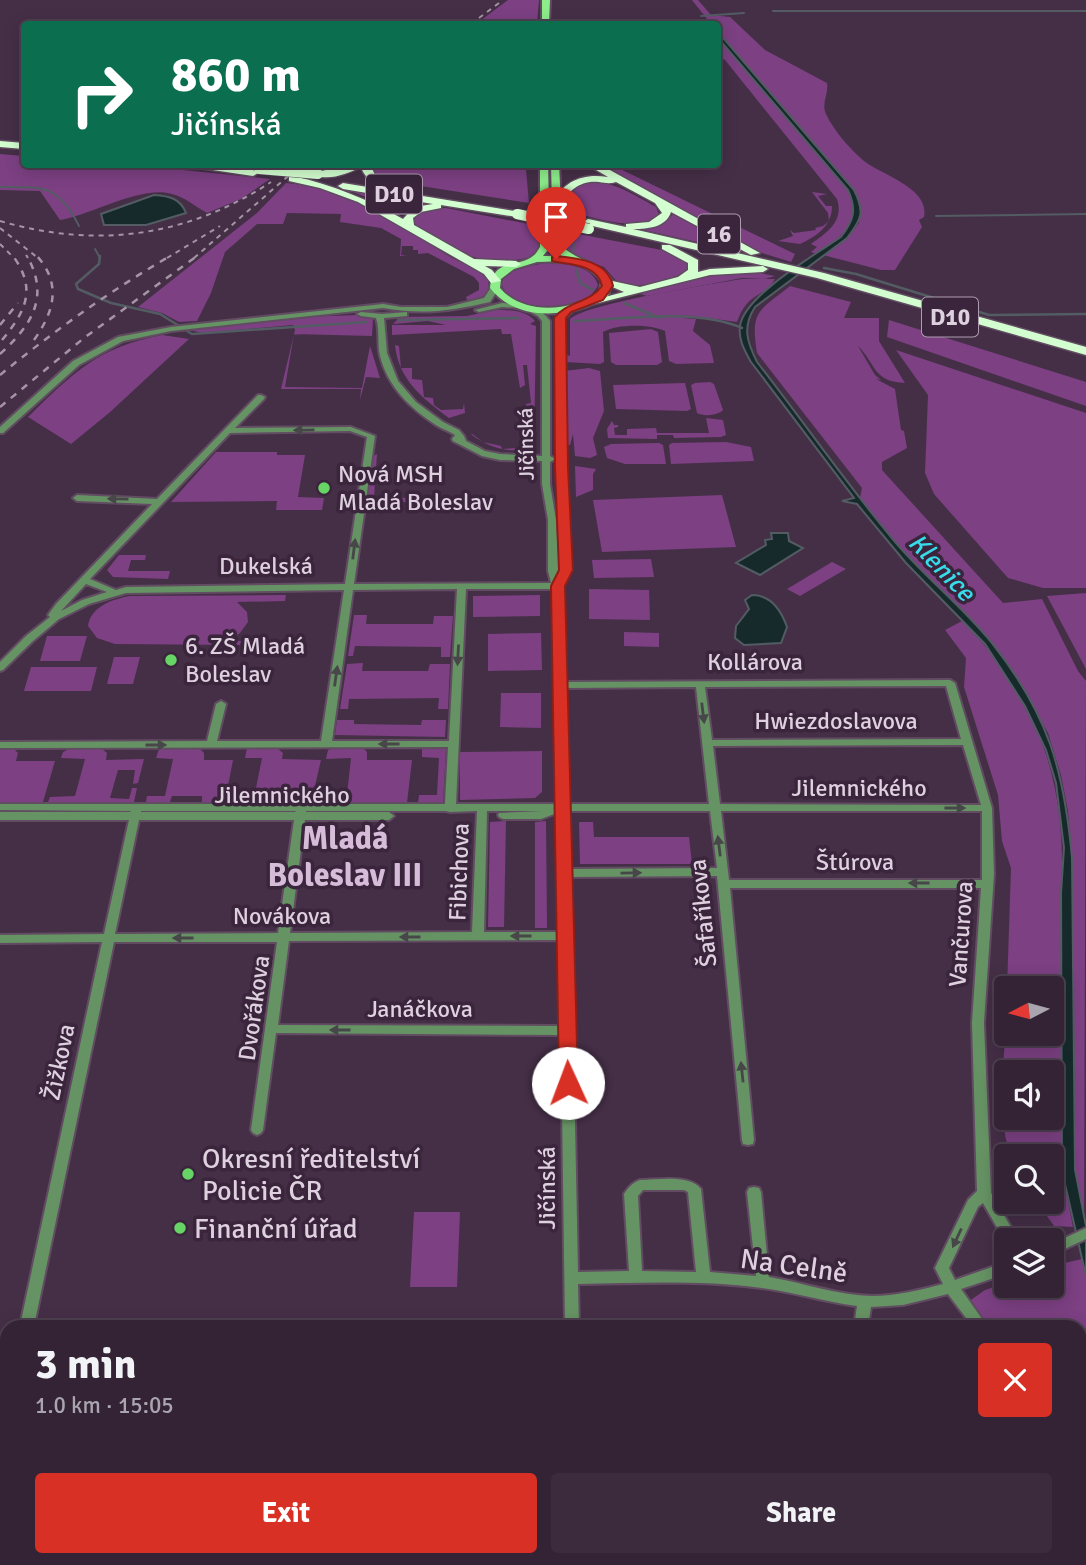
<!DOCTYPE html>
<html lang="en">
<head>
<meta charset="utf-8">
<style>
	:root { --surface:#342335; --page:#3c2b3d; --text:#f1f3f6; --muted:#a9a4ad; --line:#4e4050; --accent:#d93025 }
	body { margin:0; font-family:Signika,sans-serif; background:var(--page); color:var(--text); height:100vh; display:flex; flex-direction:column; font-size:26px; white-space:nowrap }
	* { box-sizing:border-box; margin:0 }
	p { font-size:23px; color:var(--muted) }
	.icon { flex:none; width:38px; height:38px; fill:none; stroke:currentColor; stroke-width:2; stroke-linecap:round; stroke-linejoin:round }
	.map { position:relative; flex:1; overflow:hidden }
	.details { position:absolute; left:0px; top:1320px; width:1087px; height:247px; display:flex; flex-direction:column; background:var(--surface); border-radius:21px 21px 0 0; box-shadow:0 4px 18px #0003,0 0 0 2px var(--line) }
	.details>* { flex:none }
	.top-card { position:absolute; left:21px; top:21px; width:700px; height:147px; border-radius:7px; box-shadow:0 4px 18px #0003,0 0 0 2px var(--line); background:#0b6e4f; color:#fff; overflow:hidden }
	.needle { width:46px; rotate:264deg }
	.fabs { position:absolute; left:994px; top:976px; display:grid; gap:14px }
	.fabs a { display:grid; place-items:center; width:70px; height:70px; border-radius:7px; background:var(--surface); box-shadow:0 4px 18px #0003,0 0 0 2px var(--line); font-size:35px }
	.pin { position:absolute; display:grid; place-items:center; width:60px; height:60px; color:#fff; margin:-72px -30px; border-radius:50% 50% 50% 0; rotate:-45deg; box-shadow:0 0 7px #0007 }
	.pin .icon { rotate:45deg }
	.me { position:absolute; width:77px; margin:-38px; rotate:358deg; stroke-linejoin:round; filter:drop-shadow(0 0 5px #0008) }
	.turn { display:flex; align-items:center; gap:24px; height:147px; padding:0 35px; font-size:32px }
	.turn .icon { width:91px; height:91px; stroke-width:2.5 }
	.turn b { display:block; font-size:49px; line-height:60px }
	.round { display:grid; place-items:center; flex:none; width:74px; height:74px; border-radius:7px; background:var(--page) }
	.head { display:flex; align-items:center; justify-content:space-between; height:119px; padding:0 35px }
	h1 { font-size:42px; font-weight:700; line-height:52px }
	.button { display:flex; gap:14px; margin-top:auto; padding:14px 35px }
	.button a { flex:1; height:80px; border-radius:7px; background:var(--accent); color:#fff; font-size:28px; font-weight:700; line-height:80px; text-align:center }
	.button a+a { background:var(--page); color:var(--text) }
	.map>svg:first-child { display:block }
</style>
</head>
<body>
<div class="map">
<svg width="1086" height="1565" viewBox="0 0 1086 1565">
	<rect width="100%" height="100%" fill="#452f47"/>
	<g fill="#7c4083" fill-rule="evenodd">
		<polygon points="508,0 539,0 537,24 476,24"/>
		<path d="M692,0H698L711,15L730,17L765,50L827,83C829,94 821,103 826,114C834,131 850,149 864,161C882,175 930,188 924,217L919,220L922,227L895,270H881L823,255L847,238L859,223L854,190L718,32V24H711Z"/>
		<path d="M718,38L848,190C863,224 843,235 817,254L811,252L817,247L811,244C828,232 844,221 837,199L725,60L718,56Z"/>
		<path d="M0,154L24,156V164L134,165L270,179L241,199L207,213C196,207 185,197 172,194C141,185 92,215 60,220L40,191L0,190Z"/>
		<polygon points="371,165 435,165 435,170 526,170 529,203 389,181 379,177 371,171"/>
		<polygon points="597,165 612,165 795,254 791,262 762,253"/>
		<path d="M585,182C613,180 632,194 656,207L659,215C641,234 591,217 569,211L570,191Z"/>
		<path d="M286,183C349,187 397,224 449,256C461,264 477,267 488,276L489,293L483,299L468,302L466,297L479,290V283L474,277L428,253L418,254V250H413V246H402L401,255L407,256H400L401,239L381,228L340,222L341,214L287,213L283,224H257L225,252L211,293L197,321L179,322L162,313L138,307L257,213Z"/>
		<polygon points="345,189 432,203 419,205 398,215 371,199"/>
		<path d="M812,192L827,194L818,196L826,206H832C832,226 817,236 800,244L778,241L793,236L790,230L794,233L816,230L815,228L823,226L829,221L828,213Z"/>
		<path d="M446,208L539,226C539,233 541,247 536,253C533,257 526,258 521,259C482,268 444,248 414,223L413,217L431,209Z"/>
		<polygon points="673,214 742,252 639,229 662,225"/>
		<path d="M563,231L672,252L690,264L689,268C673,282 640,288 619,284L604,267L574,256L565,250Z"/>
		<path d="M548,263C566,264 592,265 598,285C587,312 529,312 509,295C483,273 535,264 548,263Z"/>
		<polygon points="750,271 775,276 765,279 742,278 647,296 640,294 709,274"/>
		<path d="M742,279H775C763,299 748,291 737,322L707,318H683L696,319L693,331L710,345L714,363L676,364L669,361L665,331C649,324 618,324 603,332L604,362L600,364L565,362V331L567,355L570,356V319C588,303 712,284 742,279Z"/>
		<path d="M790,286L851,302L844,318H879V341L905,383C873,382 876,364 858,346L875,375L881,380L876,379L895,389L901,430L904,431L907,448L882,462V470L1003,603L1042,599L1078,671L1086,681L1084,1221L1075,1170L1072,858L1068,811L1061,775L1048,733L1032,705L991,641L912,562L860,498L862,488L757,353C750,310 759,311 790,286Z"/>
		<path d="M496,310C510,310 526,310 535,321L530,324L536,326L534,447C514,455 489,448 472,435L471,433L483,442L501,446L502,449L533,447L532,442H526L525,438L532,437L526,404L531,403L527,365H523L525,385L520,388L511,334H502L501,329L392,335V325H446L428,321L393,324L400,317L467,316Z"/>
		<polygon points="357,315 373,319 372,336 294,334 285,387 362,388 370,346 380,378 366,377 360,400 361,389 281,389 295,330 293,325 202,333 190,330 304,317"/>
		<polygon points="889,320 1086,382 1086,406 887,337"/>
		<polygon points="651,329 658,332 662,362 657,365 616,365 611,362 609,333"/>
		<path d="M162,335L189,339L109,413L71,444L28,417C73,373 98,347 162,335Z"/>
		<path d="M395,345L399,346L401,368H412V379L422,380L424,397L433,398L434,405L441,410L463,409L464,403L465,413L449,418C423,399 398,379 395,345Z"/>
		<polygon points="896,350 1086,413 1086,588 1043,588 1008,578 934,494 925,473 928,395"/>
		<polygon points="589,368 600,371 604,411 593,438 597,455 590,458 575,456 573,434 570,445 565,445 564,371"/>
		<path d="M710,382L714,384L723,410C718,415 705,417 697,413L691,385L695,383Z"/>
		<polygon points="685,383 691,409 687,411 616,409 613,385"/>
		<polygon points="706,418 723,420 726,435 721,437 674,438 673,435 657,435 657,439 608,438 607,429 612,421 614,425 618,425 618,427 614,428 615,435 627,435 627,429 656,428 657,433 709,433"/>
		<polygon points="726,442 751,447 754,461 671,464 669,445 672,443"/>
		<polygon points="659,443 663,445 666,464 625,464 607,458 604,447 611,444"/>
		<polygon points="216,452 277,452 277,455 305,455 298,497 324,498 322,510 276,510 277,501 171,502"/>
		<polygon points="377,454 374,497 414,498 413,502 366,502 373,456"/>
		<polygon points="575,466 596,469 593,474 593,490 576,497"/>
		<polygon points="722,495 736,547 602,552 593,500"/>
		<polygon points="119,555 146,555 145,560 131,560 128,571 170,571 168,579 113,577 107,570"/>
		<polygon points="651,559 654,577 594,578 592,560"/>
		<polygon points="832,562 846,569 800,596 787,589"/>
		<polygon points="589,589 649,590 650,620 589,619"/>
		<polygon points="1086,593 1086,669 1047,596"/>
		<path d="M286,595L285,601L237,602L247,612L248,622L240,633L228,640L241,641L240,645L115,644L97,638L88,626C91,606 113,599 130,596Z"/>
		<polygon points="540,595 540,616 473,617 473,596"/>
		<polygon points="354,615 367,615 366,624 433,624 434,616 453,616 450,657 441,657 441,647 355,646 353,656 348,656"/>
		<path d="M962,621C1039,697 1068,786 1061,893L1062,1170L1073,1227L1054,1226L1037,1202H1052V1157H1012C995,1122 1005,1058 1006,1019V1034H1052V989H1007L1011,868L1002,841L998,795L964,687L966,658L945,630ZM1006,1073H1052V1118H1006Z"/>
		<polygon points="624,632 659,633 659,647 624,646"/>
		<polygon points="541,633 542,670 488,671 488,634"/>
		<polygon points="47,636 87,636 80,661 40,661"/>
		<polygon points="114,657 140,657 133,684 107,684"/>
		<polygon points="363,663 362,671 428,671 430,664 450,664 448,709 438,709 439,698 349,699 348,709 340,709 347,664"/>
		<polygon points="31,667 97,667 91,691 24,691"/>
		<polygon points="501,693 541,693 541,728 500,727"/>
		<polygon points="337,720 354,720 354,724 421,725 422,720 446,720 445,737 335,735"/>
		<polygon points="12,747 18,753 16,761 55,761 43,802 0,802 0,748"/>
		<polygon points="335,747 363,748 367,752 367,760 412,760 407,803 322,803 323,796 347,795 351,758 326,759 328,750"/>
		<polygon points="101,748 107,753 106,760 144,759 138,783 133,784 135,770 118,770 110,798 129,799 132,788 137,788 134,802 48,802 50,797 75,796 85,759 61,758 63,752 71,748"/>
		<polygon points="247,748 277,748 283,753 282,759 321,760 311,803 236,802 237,798 254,798 262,758 245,758"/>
		<polygon points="159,749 200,749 204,753 204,760 233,760 225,802 202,802 202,796 172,796 170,802 146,802 147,796 165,796 173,759 156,758"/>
		<polygon points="422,749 446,749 443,804 418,803 419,795 437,795 439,758 422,757"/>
		<polygon points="542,751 542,792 535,798 460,800 460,752"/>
		<polygon points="506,821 504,927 488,927 490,822"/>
		<polygon points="546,821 547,928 535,928 535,822"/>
		<polygon points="579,822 593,822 594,837 689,837 692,864 580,864"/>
		<polygon points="414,1212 460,1212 457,1287 410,1287"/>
		<polygon points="1082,1259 1086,1276 1086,1454 1080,1446 1080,1326 987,1326 968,1302 985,1290 1006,1283 1006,1286 1052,1286 1052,1266"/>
	</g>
	<g fill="#162a2c" stroke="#525c62" stroke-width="2">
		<path d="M718,32L854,190C865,212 862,219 847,238L755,307C742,327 747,342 757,362C804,422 847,485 896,543C926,578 963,607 992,643C1048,714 1064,769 1072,858L1075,1170L1086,1226V1276L1062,1171L1061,893L1064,848L1056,783L1046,750L1025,706L985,644L906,563L857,504L842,501L854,498L751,362C745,351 738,340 740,326C744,296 816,254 841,237C854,220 857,210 848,190L718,38Z"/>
		<path d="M154,195C169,196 180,198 186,213L146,225H104L101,214Z"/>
		<polygon points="771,533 788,533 789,541 803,548 760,575 736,563 766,545 765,540 772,539"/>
		<path d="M752,595C771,595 781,610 787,627L781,643L744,645L735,638L736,626L749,609L745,600Z"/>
	</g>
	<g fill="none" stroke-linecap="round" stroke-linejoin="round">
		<g stroke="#525c62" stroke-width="2">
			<polyline points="773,11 1086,11"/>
			<polyline points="701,16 744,13"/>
			<path d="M0,187C43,187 58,184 79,226"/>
			<polyline points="567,211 568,237 574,244 573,253"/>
			<polyline points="936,216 1086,214"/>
			<polyline points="95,249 100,258"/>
		</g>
		<g stroke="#525c62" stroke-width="2.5">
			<polyline points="100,256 99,264 76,284 78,289 111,303 160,314 192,334 366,322"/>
			<polyline points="824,268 856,274 989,315 1086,314"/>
			<polyline points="576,269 580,283 593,290"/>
			<polyline points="624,303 660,318"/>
			<polyline points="398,320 519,318"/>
			<path d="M575,321C627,319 694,308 742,328"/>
		</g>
		<g stroke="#614c62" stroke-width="4">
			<g id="minor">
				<path d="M492,286L499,288L490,302C451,311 422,315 383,308L171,331L123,341L79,365L3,433H0V427L73,361L118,337L171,327L383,304L401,307H447L484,298Z"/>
				<polygon points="502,303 522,304 526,306 522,308 502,307 479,312 475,310"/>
				<path d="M527,306C537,306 544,313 550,321V456L555,459L550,462V484L556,520L559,576L561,570L557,469L556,318L567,307L574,309L564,319L565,469L571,570L561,588L564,598L565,682L950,680L955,683L992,808L994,874L984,1023L991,1193L1019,1241H1006V1243L983,1203L978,1207L949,1268L955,1280L1006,1262V1274L961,1289L987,1326H972L948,1294L903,1305L871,1307L868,1326H854L857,1306C825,1302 794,1292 762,1288C701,1280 639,1283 578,1284L579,1326H565L561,1035L276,1033L263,1130L261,1133L257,1135L253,1133L251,1130L277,942H114L34,1326H20L102,942L0,943V935L104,934L129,820H0V812H130L131,811L0,810V804H445L448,747L0,748V742L207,741L216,704L221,701L226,704L217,741H321L344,590L126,593L89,604L59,619L33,641L3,670L0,671V662L26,636L50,617L48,615L56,604L152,504L77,501L73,498L77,495L157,499L258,395H261L265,397L264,399L235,428L351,427L375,436L354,584L551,583L548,571V520L542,484V461L500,460L482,456L453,441L452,439L455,435C449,431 442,429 436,425C410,408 388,387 380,356C377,344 380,329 376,318L361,316L357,314L361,312L382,314L407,312V316L384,318L387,353L398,381L416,402L443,422L459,430L464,436L466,441L485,451L500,454L542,456V321L538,316L527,310ZM350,431L367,437L345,584L126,587L116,590L90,579L230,433ZM86,584L107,592L82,600L61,611ZM457,589L449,741H332L353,590ZM466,589H552L554,598L557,804H456ZM946,686L961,739L712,740L705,687ZM696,687L709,804H568L566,688ZM963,745L981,805L720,804L713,746ZM141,811H296L295,812H141ZM306,811H446L450,812L477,811L472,932L290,933L305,820H389L394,816L389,812H306ZM487,811H543L499,813L498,815L499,817L503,819H541L557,813L559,932H484ZM568,811H710L717,868L569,869ZM721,811H982V880H729ZM139,820H294L278,933L115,934ZM717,876L742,1140L743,1144L748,1145L753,1144L754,1140L730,888H981L972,1023L977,1191L968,1200L935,1268L943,1284C920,1290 896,1296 872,1296C837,1295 804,1283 769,1277L761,1192L759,1188L754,1187L749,1188L747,1192L756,1276L710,1272L701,1189C689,1174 658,1180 640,1180C633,1182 628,1188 624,1194L629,1271L578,1272L570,877ZM559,940L561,1026L278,1025L289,941ZM643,1190H684L688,1192L696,1272L642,1271L638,1196Z"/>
				<polygon points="1086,1228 1086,1239 1052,1255 1052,1244"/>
				<rect x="0" y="1361" width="7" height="12"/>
				<polygon points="7,1411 7,1450 5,1454 0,1456 0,1416 2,1412"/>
				<polygon points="1080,1449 1086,1452 1086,1471 1080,1467"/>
				<rect x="570" y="1559" width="16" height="6"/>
				<polygon points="809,1559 825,1559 824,1565 808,1565"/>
			</g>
		</g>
		<g stroke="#614c62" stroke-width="4">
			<g id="major">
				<polygon points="542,0 550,0 549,24 542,24"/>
				<path d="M540,164H548L550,247L543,256H561L553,248L551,164H559L563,247C579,262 600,262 612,281L608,296C573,318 517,323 490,288C493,258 518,268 533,256C536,254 538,250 540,247ZM537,262C560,261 587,260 602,281L599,293C570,311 524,316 500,288L501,279L514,269Z"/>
			</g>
		</g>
		<g stroke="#614c62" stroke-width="3">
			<g id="highway">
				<polygon points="0,141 24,143 24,149 0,147"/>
				<polygon points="172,164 206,164 253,170 258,173 253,176"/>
				<path d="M350,164H370L375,175L399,187L394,190C379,186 366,182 361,167C347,174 327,182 313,174C323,168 338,171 350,164Z"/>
				<path d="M586,164H599L760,253L751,255L671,212C666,227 649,229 633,229L824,273L1086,347V355L817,278L584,224L583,222L588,219L626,227V224L649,222L662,213L655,203L616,182C610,184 606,183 599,182C580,180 570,190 560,205H552L551,203C565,181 582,173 608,177Z"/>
				<path d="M293,176C333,185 367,199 403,219L414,207L433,204L343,189L338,186L343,183L521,212L522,214L517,217L441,205V208L421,212L413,218L414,225L474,259L516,261L521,264L516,267L485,266L492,270L501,281L491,283L484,274L358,202L320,188L289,181V177Z"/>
				<polygon points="662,245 670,245 698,260 698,272 710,269 763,266 768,269 763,272 710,275 582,307 582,303 624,292 603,283 603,279 640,287 678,277 688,270 688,263 662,249"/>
			</g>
		</g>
		<use href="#minor" fill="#669364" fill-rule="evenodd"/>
		<use href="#major" fill="#8ded8a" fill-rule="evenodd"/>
		<use href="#highway" fill="#d3ffd0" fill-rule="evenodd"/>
		<g stroke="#a594a6" stroke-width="2" stroke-dasharray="5 5" stroke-linecap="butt">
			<polyline points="471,24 503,0"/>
			<path d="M0,221C97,249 187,237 271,182"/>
			<polyline points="0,228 38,258"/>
			<polyline points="0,244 14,258"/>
			<polyline points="26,255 28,258"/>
			<polyline points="167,258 220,226"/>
			<polyline points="194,258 302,164"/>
		</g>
		<g stroke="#a594a6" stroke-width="2.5" stroke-dasharray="7 7" stroke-linecap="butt">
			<polyline points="0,325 18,303"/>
			<path d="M2,340C26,311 37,289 13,256"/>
			<path d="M34,340C54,312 62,284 37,256"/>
			<path d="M0,354C32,325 50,297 27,256"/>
			<path d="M0,375C54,331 110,291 170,256"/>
			<polyline points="0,407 84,338 197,256"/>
		</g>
		<g stroke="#614c62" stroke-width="11" stroke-linecap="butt">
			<g id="highway-bridge">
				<polyline points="259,169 318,174"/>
				<polyline points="517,214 589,229"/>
			</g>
		</g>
		<use href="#highway-bridge" stroke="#d3ffd0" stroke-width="10"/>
	</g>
	<defs><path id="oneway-solid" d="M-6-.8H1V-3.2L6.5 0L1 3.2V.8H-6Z" transform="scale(1.75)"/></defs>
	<g fill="#474648">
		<use href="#oneway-solid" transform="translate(304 430) rotate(179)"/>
		<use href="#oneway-solid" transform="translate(118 499) rotate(-179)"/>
		<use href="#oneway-solid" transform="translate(354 549) rotate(-83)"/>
		<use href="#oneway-solid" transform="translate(458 655) rotate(93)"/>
		<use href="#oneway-solid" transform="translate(336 676) rotate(-82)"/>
		<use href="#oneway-solid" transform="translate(703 713) rotate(83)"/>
		<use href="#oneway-solid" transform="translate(389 744) rotate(180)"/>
		<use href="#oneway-solid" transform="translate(156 745)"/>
		<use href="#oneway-solid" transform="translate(955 808)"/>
		<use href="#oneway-solid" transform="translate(719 846) rotate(-97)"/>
		<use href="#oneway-solid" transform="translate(631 873) rotate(-1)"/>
		<use href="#oneway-solid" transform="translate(919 883) rotate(180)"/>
		<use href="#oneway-solid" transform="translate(521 936) rotate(180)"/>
		<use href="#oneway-solid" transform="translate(410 937) rotate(180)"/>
		<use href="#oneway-solid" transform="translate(183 938) rotate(180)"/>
		<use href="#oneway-solid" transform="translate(340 1030) rotate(-180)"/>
		<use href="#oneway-solid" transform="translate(742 1072) rotate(-96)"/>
		<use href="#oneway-solid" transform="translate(957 1238) rotate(115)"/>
	</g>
	<path fill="#d93025" stroke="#8d1f18" stroke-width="2" d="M556,256C578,258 608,261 613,286L603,300L571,312L566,318L568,468L573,570L565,586L578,1083L575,1088H562L559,1083L551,586L559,570L555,468L554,318C567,301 590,303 602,286C598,264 570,265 552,261V257Z"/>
	<g fill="#67d466" stroke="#3a253c" stroke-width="2.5">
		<circle cx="324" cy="488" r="7"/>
		<circle cx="171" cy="660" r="7"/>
		<circle cx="188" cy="1174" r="7"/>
		<circle cx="180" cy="1228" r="7"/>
	</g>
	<g text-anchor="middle" stroke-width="7" stroke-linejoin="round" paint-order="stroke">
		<g font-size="21" fill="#ded0df" stroke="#3a253c">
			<text transform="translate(526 444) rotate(-91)" y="7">Jičínská</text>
		</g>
		<g fill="#3a253c" stroke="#ad9dae" stroke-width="2">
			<rect x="366" y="174.5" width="56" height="39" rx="5"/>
			<rect x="698" y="214.5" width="42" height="39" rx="5"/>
			<rect x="922" y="297.5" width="56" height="39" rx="5"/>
		</g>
		<g font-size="23" font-weight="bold" fill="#ded0df">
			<text x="394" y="202">D10</text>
			<text x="719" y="242">16</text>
			<text x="950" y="325">D10</text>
		</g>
		<g font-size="24" fill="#ded0df" stroke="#3a253c" text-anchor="start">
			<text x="338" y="482">Nová MSH<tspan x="338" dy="28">Mladá Boleslav</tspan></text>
			<text x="185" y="654">6. ZŠ Mladá<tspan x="185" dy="28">Boleslav</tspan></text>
		</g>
		<g font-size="24" fill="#ded0df" stroke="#3a253c">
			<text x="266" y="574">Dukelská</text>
			<text x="755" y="670">Kollárova</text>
			<text x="836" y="729">Hwiezdoslavova</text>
			<text x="859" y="796">Jilemnického</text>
			<text x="282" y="803">Jilemnického</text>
			<text x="855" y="870">Štúrova</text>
			<text transform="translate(459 872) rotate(-88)" y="8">Fibichova</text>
			<text transform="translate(703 913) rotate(-96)" y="8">Šafaříkova</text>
			<text x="282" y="924">Novákova</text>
			<text transform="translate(961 934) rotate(-86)" y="8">Vančurova</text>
			<text transform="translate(254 1008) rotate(-82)" y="8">Dvořákova</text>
			<text x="420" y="1017">Janáčkova</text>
			<text transform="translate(59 1062) rotate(-78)" y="8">Žižkova</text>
			<text transform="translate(547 1188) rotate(-90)" y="8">Jičínská</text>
		</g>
		<g font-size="26" font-style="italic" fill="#38dbe9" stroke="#3a253c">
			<text transform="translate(942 567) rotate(46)" y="9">Klenice</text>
		</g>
		<g font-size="28" fill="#ded0df" stroke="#3a253c" text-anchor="start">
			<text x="202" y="1168">Okresní ředitelství<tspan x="202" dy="32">Policie ČR</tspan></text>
			<text x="194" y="1238">Finanční úřad</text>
		</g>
		<g font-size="28" fill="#ded0df" stroke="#3a253c">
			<text transform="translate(794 1265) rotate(8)" y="10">Na Celně</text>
		</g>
		<g font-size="32" font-weight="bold" fill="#d7bcda" stroke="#3a253c">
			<text x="345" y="849">Mladá<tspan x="345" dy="37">Boleslav III</tspan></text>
		</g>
	</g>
</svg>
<div class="fabs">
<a><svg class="needle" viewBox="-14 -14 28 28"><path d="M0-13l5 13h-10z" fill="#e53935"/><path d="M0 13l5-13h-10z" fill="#a9a4ad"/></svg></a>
<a><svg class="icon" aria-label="sound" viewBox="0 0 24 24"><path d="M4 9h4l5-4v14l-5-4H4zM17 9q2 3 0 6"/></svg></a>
<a><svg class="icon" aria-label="search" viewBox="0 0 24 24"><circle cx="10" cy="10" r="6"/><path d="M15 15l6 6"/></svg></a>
<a><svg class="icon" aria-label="layers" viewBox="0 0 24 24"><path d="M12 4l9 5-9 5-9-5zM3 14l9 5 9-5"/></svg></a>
</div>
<div class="pin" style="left:556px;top:259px;background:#d93025"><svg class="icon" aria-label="arrive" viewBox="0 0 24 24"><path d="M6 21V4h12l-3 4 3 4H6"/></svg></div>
<svg class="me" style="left:568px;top:1083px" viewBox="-20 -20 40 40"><circle r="19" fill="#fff"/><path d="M0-13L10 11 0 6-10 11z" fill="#d93025"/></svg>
<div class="top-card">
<div class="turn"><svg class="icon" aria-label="right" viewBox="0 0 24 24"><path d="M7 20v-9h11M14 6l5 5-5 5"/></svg><div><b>860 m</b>Jičínská</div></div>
</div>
<section class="details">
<div class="head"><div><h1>3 min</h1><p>1.0 km · 15:05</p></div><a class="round" style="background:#d93025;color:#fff"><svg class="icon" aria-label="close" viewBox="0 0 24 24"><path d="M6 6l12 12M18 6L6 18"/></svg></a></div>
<div class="button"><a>Exit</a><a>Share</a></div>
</section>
</div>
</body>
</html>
